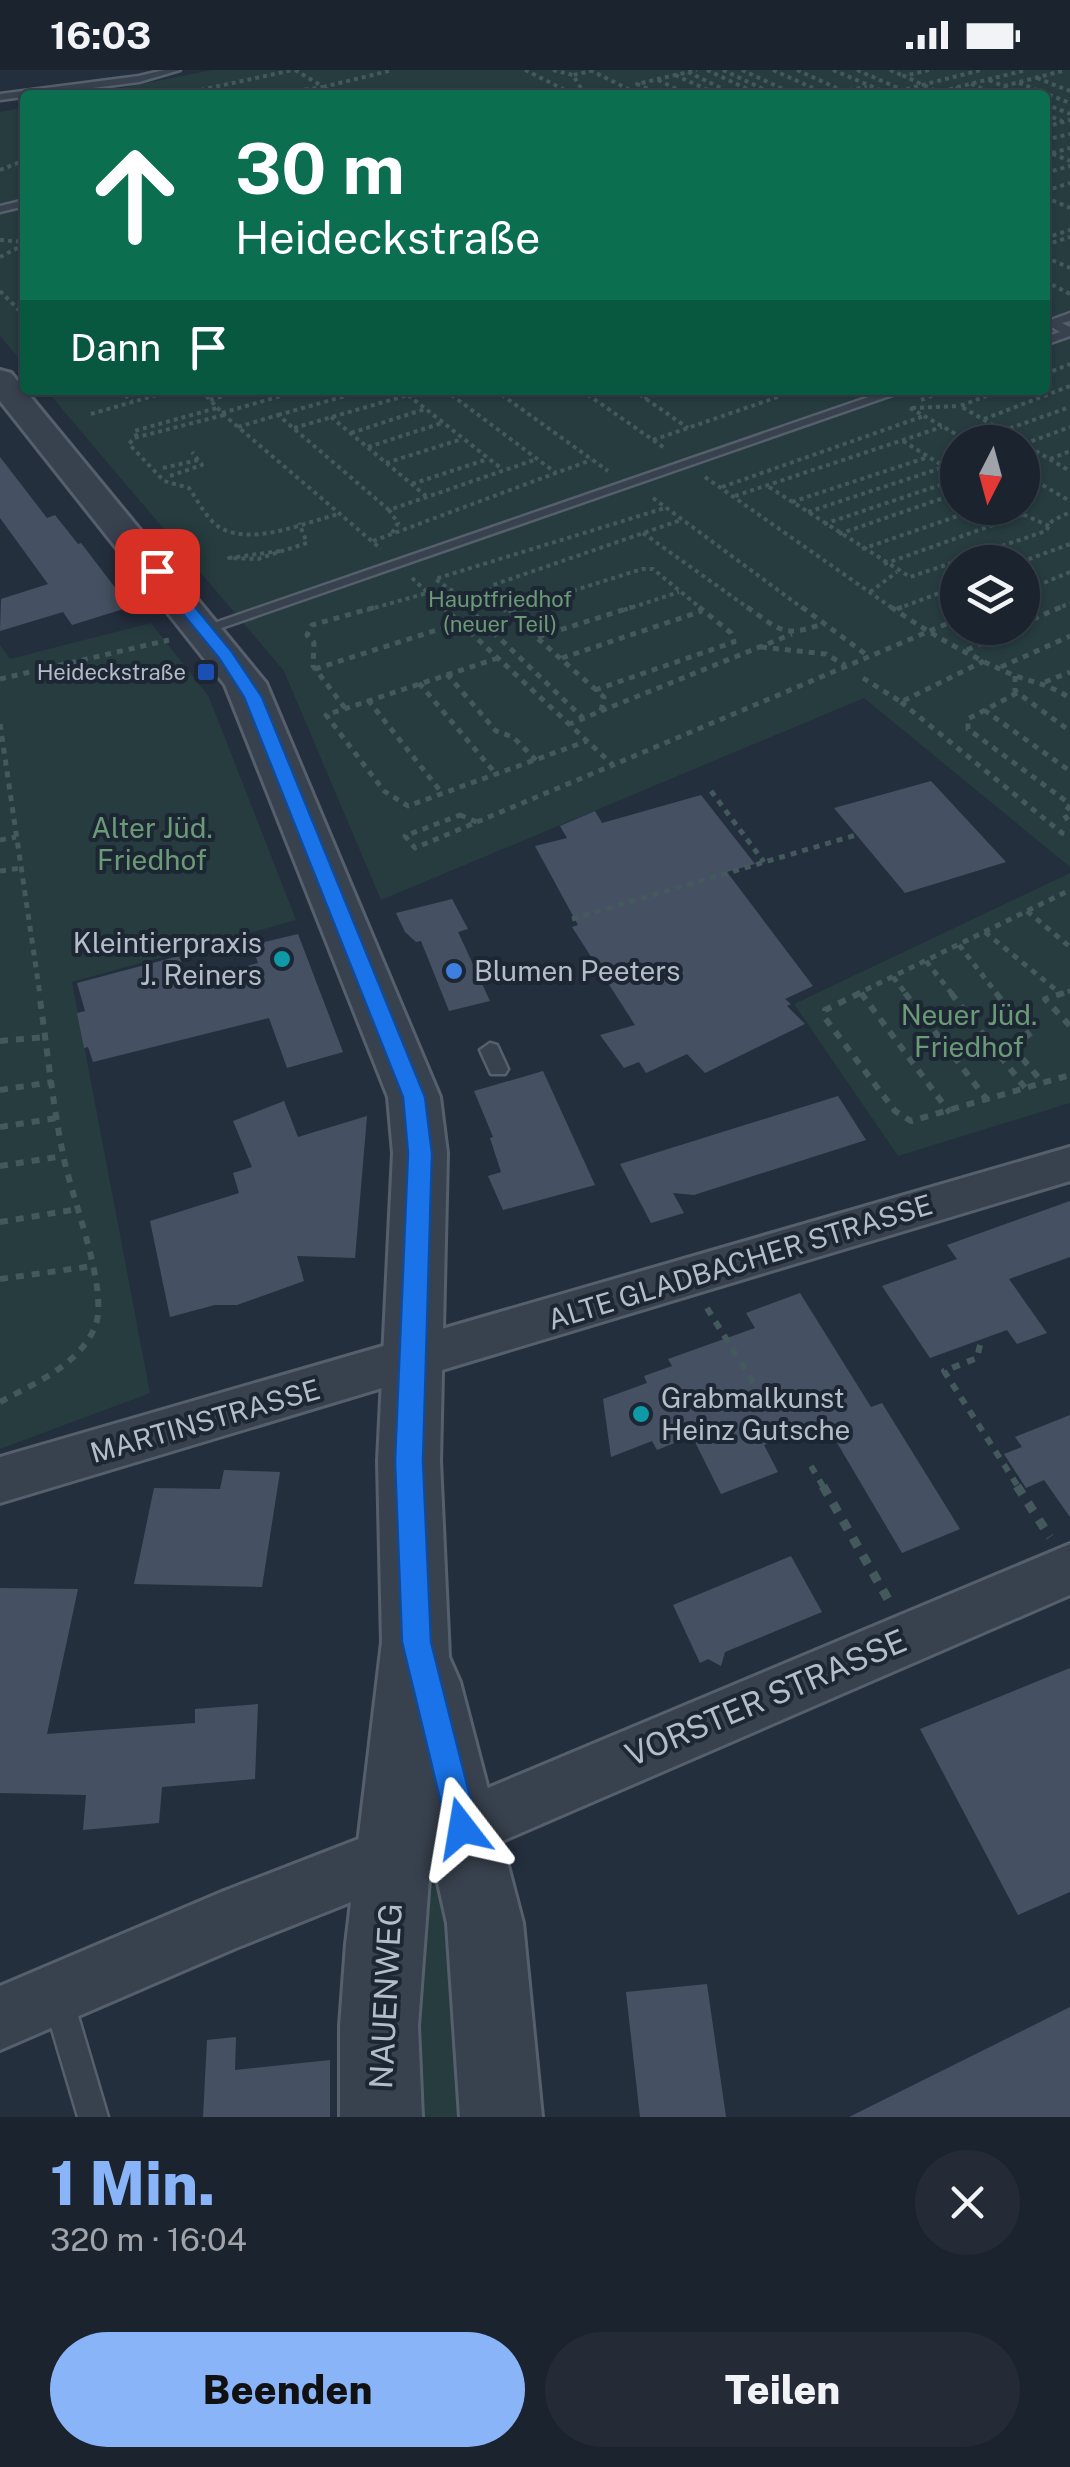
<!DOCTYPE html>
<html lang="de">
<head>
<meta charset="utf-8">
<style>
	:root { --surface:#1b232e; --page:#242b36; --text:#f1f3f6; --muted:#a0a4aa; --line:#39404a; --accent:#8ab4f8 }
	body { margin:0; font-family:"Public Sans",sans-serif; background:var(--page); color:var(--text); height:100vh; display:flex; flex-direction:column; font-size:38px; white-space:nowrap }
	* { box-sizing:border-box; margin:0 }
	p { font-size:32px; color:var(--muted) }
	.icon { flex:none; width:55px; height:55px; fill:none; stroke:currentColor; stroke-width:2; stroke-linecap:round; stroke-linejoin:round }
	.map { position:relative; height:2047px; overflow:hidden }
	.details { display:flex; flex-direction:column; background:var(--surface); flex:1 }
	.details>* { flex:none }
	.hud { position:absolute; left:20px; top:20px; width:1030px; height:305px; border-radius:10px; box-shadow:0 2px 8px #0004,0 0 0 2px var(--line); background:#0b6e4f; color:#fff; overflow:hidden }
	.needle { width:65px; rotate:186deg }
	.fabs { position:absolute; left:940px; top:355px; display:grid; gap:20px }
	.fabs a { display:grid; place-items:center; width:100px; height:100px; border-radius:50%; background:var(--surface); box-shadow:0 2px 8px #0004,0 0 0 2px var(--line); font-size:50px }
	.pin { position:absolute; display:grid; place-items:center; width:85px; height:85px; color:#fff; margin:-42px; border-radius:20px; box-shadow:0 5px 15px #0006 }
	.me { position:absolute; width:110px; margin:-55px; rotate:346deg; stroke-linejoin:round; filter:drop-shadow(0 0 8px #0008) }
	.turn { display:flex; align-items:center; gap:35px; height:210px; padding:0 50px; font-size:45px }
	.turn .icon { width:130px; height:130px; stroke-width:2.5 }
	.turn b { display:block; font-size:70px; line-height:85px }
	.then { display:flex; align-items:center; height:95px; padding:0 50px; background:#0003; gap:20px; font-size:38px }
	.round { display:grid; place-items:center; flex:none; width:105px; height:105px; border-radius:52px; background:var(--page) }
	.headline { display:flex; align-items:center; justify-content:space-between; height:170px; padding:0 50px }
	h1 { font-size:60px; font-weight:800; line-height:75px; color:var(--accent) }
	.cta { display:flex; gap:20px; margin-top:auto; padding:20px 50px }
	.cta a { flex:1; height:115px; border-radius:60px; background:var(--accent); color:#111; font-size:40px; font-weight:800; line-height:115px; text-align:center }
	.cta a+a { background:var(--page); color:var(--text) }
	.status { display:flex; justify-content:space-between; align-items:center; height:70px; padding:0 50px; background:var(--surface); direction:ltr }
	.status svg { height:28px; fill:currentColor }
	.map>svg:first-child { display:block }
</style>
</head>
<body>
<div class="status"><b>16:03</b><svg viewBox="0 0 49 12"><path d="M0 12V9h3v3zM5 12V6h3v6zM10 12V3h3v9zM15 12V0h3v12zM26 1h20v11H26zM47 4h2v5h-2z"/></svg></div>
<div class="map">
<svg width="1070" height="2047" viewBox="0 0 1070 2047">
	<rect width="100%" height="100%" fill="#242f3e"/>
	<g fill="#263c3f" fill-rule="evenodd">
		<path d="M212,0H1070V797L864,628L381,830L284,601L46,320H1045V25H85ZM958,372H1022V438H958ZM958,492H1022V558H958Z"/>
		<polygon points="25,37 25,295 0,266 0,42"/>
		<polygon points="151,553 209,627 296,850 72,912 150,1323 0,1379 0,575 10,589"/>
		<polygon points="1070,803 1070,1033 898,1086 794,934"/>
		<polygon points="429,1815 440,1816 450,1825 481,2047 406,2047 419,1823"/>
	</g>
	<g fill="#455162">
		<polygon points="0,387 47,448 55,445 78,474 81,473 130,537 72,555 63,542 0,561 1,529 48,514 0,448"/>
		<polygon points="931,711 1006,792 905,823 834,738"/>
		<polygon points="701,725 755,794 727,802 813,916 785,929 791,934 787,936 805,954 705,1003 687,984 646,1003 639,992 624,998 600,965 635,955 572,857 578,855 535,776 567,768 560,756 595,741 602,753"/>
		<polygon points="452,829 468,859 458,862 490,931 449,941 421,871 416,872 405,862 396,843"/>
		<polygon points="298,864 343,982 287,998 269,948 93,992 88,977 84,978 77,943 85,941 77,913 179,886 189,912 258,893 252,875"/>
		<polygon points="543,1001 595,1115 503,1140 488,1106 501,1102 490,1068 493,1067 474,1021"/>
		<polygon points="838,1026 866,1070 694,1125 673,1123 684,1143 651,1153 620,1094"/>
		<polygon points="284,1031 298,1067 367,1046 355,1188 297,1186 304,1211 237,1235 215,1235 170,1247 150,1151 239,1123 233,1103 252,1097 233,1051"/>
		<polygon points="1070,1131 1070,1187 1009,1209 1047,1263 1017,1274 1007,1260 930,1288 882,1216 957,1189 947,1175"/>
		<polygon points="800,1223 871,1337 882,1333 960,1459 902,1483 826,1354 764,1375 778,1402 721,1424 692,1366 657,1380 652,1371 611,1387 603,1329 647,1313 644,1306 672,1296 668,1289 755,1258 746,1243"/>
		<polygon points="1070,1345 1070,1447 1044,1410 1026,1418 1004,1384 1022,1377 1015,1367"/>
		<polygon points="224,1400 280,1402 262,1517 134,1514 154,1418 220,1419"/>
		<polygon points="791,1486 822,1542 725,1582 721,1596 708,1589 700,1593 673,1535"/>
		<polygon points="0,1518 78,1519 47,1664 195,1653 195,1639 258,1634 255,1709 162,1717 159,1753 83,1760 86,1725 0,1723"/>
		<polygon points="1070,1598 1070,1822 1018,1845 920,1659"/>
		<polygon points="707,1914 726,2047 640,2047 626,1922"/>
		<polygon points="1070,1937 1070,2047 849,2047"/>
		<polygon points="236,1967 235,2000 330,1990 330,2047 203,2047 207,1970"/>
	</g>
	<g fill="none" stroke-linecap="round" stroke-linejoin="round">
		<g stroke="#565f6c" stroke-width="5">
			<g id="service">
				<polygon points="164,0 180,0 139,12 0,30 0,24 139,6"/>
				<polygon points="25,130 25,136 0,142 0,136"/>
				<polygon points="1070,243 1070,251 1062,253 1070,257 1070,266 1045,275 1045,267 1060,262 1048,255 1048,251"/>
				<polygon points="889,320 907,320 210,562 205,564 197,559"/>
				<polygon points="490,973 497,975 508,999 505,1004 491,1004 480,980"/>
				<polygon points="58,1914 68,1919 73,1929 108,2047 78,2047 43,1929 48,1919"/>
			</g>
		</g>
		<g stroke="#565f6c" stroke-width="6">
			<g id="minor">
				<polygon points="1070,1077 1070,1111 0,1433 0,1387"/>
				<polygon points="1070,1474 1070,1525 484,1779 236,1878 0,1980 0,1916 224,1821 459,1730"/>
			</g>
		</g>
		<g stroke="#565f6c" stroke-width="6">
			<polygon id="tertiary" points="0,300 11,303 266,613 440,1027 447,1083 440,1391 449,1587 460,1612 523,1853 542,2047 460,2047 447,1853 431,1782 418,1956 422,2047 340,2047 340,1956 346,1874 382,1572 378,1391 393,1083 388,1027 225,615 0,331"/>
		</g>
		<g stroke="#44595c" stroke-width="4" stroke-dasharray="4 4" stroke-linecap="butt">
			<polyline points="295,0 322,16"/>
			<polyline points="525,0 575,25"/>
			<polyline points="553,0 573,5"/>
			<polyline points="590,0 640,25"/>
			<polyline points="707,0 760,25"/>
			<polyline points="723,0 776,25"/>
			<polyline points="742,0 796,25"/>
			<polyline points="773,0 826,24"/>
			<polyline points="797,0 841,20"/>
			<polyline points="833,0 887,23"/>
			<polyline points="857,0 914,25"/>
			<polyline points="890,0 904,6"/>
			<polyline points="929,0 904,6 945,25"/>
			<polyline points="688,2 735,25"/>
			<polyline points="675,5 719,25"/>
			<polyline points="1037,8 1070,21"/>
			<polyline points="658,10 689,25"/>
			<polyline points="989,10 1025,25"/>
			<polyline points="1019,13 1070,33"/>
			<polyline points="971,14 998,25"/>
			<polyline points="1004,16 1062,1"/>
			<polyline points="955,18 972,25"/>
			<polyline points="825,24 867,17"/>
			<polyline points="177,25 293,0"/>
			<polyline points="265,25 323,17"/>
			<polyline points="337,25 323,17 393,0"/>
			<polyline points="490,25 499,23"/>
			<polyline points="585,25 573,5 591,1"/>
			<polyline points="662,25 637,14 697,0"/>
			<polyline points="883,25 981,0"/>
			<polyline points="926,25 1026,0"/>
			<polyline points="1045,34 1070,44"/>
			<polyline points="1045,44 1062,51"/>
			<polyline points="1045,57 1070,50"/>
			<polyline points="1045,70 1070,64"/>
			<polyline points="1045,81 1070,91"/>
			<polyline points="1052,83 1070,78"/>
			<polyline points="0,100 25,90"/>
			<polyline points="1045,103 1070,96"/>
			<polyline points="1045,121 1070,113"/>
			<polyline points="1045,127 1070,138"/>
			<polyline points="1045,168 1070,160"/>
			<polyline points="0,170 25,172"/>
			<polyline points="1045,175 1070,167"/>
			<polyline points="0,187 25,174"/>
			<polyline points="1045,187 1070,198"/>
			<polyline points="1045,211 1070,224"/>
			<polyline points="0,221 25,246"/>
			<polyline points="1045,304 1070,294"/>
			<polyline points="119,320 132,331"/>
			<polyline points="201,320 224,345 381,479"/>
			<polyline points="423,320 408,325 502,399"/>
			<polyline points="445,320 556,403"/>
			<polyline points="495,320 608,401"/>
			<polyline points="581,320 666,379"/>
			<polyline points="633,320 688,358"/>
			<polyline points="1002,320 960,336 1022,372"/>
			<polyline points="644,328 670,320"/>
			<polyline points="210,330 243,320"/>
			<polyline points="921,330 948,320"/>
			<polyline points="910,338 970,372"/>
			<polyline points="912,338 960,336"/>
			<polyline points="222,343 301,320"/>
			<polyline points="91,344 174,320"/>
			<path d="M224,345L134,368L129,374L164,411L189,418C198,431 206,448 219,457C251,477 306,452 339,444"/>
			<polyline points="278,345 367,320"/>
			<polyline points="331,347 426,426"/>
			<polyline points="984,349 1070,316"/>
			<polyline points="238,357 278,345 389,440"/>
			<polyline points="294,358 408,325"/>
			<polyline points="1002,361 1070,337"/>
			<polyline points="351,363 425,339"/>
			<polyline points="137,367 134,361 217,338"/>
			<polyline points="653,370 798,320"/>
			<polyline points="903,371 958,405"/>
			<polyline points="1022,373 1070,401"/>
			<polyline points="1024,374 1070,357"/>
			<polyline points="368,377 442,353"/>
			<polyline points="1050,389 1070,381"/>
			<polyline points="386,393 462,369"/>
			<polyline points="163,398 198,390"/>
			<polyline points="1022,403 1070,431"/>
			<polyline points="170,406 202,395 192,382"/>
			<polyline points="705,407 895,540"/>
			<polyline points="412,414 488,389"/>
			<polyline points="722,417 924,346"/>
			<polyline points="769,417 910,507 1046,461 1052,451 1070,442"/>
			<polyline points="735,426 942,357"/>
			<polyline points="653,428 805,540"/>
			<polyline points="792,432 928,387"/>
			<polyline points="1009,438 1049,456"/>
			<polyline points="808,442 944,397"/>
			<polyline points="824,454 958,409"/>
			<polyline points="392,463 398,453 389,440 537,389"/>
			<polyline points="643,463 751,540"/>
			<polyline points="839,464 958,423"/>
			<polyline points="373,471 591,390"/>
			<polyline points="862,479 981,438"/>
			<polyline points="280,481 229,488 258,489 307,473 299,453"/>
			<polyline points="1021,492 1070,474"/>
			<polyline points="884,494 1024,444"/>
			<polyline points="412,508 446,540"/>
			<polyline points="870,522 897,502"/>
			<polyline points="1022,522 1070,502"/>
			<polyline points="485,527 506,540"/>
			<polyline points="436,530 485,527 493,515 681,450"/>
			<polyline points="460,530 470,540"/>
			<polyline points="466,530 435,509 665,438"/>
			<polyline points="897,539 958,516"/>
			<polyline points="367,540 427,523"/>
			<polyline points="512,540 642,499 653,499 703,540"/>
			<polyline points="624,540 679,522"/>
			<polyline points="1055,540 1070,533"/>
		</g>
		<g stroke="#44595c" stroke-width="5" stroke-dasharray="6 6" stroke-linecap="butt">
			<polyline points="443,537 613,695 958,549"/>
			<polyline points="467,537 583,648"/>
			<polyline points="502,537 604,627 601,641 570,654"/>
			<path d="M747,537C780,560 783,568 822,554"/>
			<polyline points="802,537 868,586"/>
			<path d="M891,537C929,563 969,586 1011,604C1035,614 1045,612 1070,628"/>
			<polyline points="897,539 902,537"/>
			<polyline points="508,541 520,537"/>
			<polyline points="1022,554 1061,537"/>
			<polyline points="538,567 632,537"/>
			<polyline points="761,577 826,584 845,595"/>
			<polyline points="967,580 1016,558"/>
			<polyline points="498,588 326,645 384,721 408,736 587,671"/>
			<polyline points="562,588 702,541"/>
			<polyline points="1001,597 1070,566"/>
			<polyline points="315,599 459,553"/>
			<polyline points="447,604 496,661 513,667 536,690"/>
			<polyline points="1015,606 1015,621 1070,661"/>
			<polyline points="863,608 901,632 984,591"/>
			<polyline points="0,609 169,570"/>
			<polyline points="1045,612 1070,602"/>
			<polyline points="419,613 496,704"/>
			<polyline points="595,620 734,572 731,563 699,537"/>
			<polyline points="1017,623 968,649 968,659 1070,734"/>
			<polyline points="368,630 442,723"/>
			<polyline points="901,632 1062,763 1070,765"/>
			<polyline points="345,638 313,596 314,573 307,565 312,555 376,537"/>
			<polyline points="984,640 1070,701"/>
			<polyline points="601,641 792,564"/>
			<polyline points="0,654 40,925"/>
			<polyline points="711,721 764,792"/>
			<polyline points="1070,735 1064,744 1070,754"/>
			<polygon points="460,745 477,752 415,778 405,766"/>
			<polyline points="477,752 613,695"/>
			<polyline points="0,770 16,767"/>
			<polyline points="0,801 21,798"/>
			<polyline points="1027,841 1070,877"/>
			<polyline points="572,849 856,765"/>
			<polyline points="985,862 1061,924"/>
			<polyline points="959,875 998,925"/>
			<polyline points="926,891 953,925"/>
			<polyline points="893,907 907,925"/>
			<polyline points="855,925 1070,820"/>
			<polyline points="1056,925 1070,921"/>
		</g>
		<g stroke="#44595c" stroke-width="6" stroke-dasharray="8 8" stroke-linecap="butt">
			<polyline points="860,923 825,940 825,948 895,1041 911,1051 1070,1005"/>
			<polyline points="861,923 950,1043"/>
			<polyline points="905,923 988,1031"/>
			<polyline points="951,923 1026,1019"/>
			<polyline points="996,923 1032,969 1012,976 1043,1013"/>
			<polyline points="1064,923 1045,929 1070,956"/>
			<polyline points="0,971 45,967"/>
			<polyline points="0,1020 52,1012"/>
			<polyline points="0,1057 57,1048"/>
			<polyline points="0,1096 63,1086"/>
			<polyline points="0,1152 78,1139"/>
			<polyline points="0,1209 93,1196"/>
			<polyline points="707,1238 756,1317"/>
			<polyline points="980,1275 977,1288 944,1301 1019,1418"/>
			<path d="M0,1332C35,1313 78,1296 95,1257C110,1220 70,1124 63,1084C52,1031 47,976 39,923"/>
			<polyline points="811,1396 824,1418"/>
		</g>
		<g stroke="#44595c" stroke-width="9" stroke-dasharray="10 10" stroke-linecap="butt">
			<polyline points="823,1416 889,1531"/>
			<polyline points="1017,1416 1050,1467"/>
		</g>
		<use href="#service" fill="#38414e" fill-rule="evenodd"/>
		<use href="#minor" fill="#38414e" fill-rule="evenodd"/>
		<use href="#tertiary" fill="#38414e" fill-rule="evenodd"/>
	</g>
	<polygon fill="#1a73e8" stroke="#114b97" stroke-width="2.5" points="151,498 163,498 232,582 262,627 425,1027 432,1083 423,1391 431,1572 478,1758 474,1770 462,1774 451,1770 447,1758 402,1572 395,1391 408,1083 403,1027 244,627 219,588 151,505"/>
	<rect fill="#1a4fb4" stroke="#1d2633" stroke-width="4" x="196" y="592" width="20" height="20" rx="5"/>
	<g fill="#0f9aa8" stroke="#1d2633" stroke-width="4">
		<circle cx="282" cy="889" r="10"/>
		<circle cx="641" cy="1344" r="10"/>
	</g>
	<circle fill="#3f7fe0" stroke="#1d2633" stroke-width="4" cx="454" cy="901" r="10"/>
	<g text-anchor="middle" stroke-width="8" stroke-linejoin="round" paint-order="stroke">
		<g font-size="22" fill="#6b9a76" stroke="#1d2633">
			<text x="500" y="537">Hauptfriedhof<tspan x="500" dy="25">(neuer Teil)</tspan></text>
		</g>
		<g font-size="22" fill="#b4bcc9" stroke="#1d2633" text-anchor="end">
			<text x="186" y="610">Heideckstraße</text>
		</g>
		<g font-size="28" fill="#6b9a76" stroke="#1d2633">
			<text x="152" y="768">Alter Jüd.<tspan x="152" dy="32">Friedhof</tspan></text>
			<text x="969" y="955">Neuer Jüd.<tspan x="969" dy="32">Friedhof</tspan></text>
		</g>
		<g font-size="28" fill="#b4bcc9" stroke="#1d2633" text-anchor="start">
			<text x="262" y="883" text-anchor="end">Kleintierpraxis<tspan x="262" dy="32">J. Reiners</tspan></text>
			<text x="474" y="911">Blumen Peeters</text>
			<text x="661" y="1338">Grabmalkunst<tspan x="661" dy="32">Heinz Gutsche</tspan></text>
		</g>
		<g font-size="28" fill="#b4bcc9" stroke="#1d2633">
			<text transform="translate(740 1192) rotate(-17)" y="10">ALTE GLADBACHER STRASSE</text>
			<text transform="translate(205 1351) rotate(-16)" y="10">MARTINSTRASSE</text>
		</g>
		<g font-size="32" fill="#b4bcc9" stroke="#1d2633">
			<text transform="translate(766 1628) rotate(-23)" y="11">VORSTER STRASSE</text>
			<text transform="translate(386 1926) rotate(-87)" y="11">NAUENWEG</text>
		</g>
	</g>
</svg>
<div class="fabs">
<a><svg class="needle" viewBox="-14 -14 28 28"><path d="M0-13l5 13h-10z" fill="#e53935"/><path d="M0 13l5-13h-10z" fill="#a0a4aa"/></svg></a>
<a><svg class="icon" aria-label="layers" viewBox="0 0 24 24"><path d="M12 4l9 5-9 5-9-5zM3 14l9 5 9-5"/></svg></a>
</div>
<div class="pin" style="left:157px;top:501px;background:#d93025"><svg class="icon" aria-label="arrive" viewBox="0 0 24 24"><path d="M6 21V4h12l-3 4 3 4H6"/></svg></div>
<svg class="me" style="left:462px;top:1758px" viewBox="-20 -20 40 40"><path d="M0-17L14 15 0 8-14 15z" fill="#1a73e8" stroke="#fff" stroke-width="4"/></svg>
<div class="hud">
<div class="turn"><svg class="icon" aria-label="ahead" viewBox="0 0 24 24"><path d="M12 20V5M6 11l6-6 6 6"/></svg><div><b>30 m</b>Heideckstraße</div></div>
<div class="then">Dann<svg class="icon" aria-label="arrive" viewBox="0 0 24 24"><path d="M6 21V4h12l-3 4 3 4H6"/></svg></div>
</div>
</div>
<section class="details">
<div class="headline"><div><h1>1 Min.</h1><p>320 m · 16:04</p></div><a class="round"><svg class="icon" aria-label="close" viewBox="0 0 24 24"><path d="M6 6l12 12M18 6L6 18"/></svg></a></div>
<div class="cta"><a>Beenden</a><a>Teilen</a></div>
</section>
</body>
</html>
